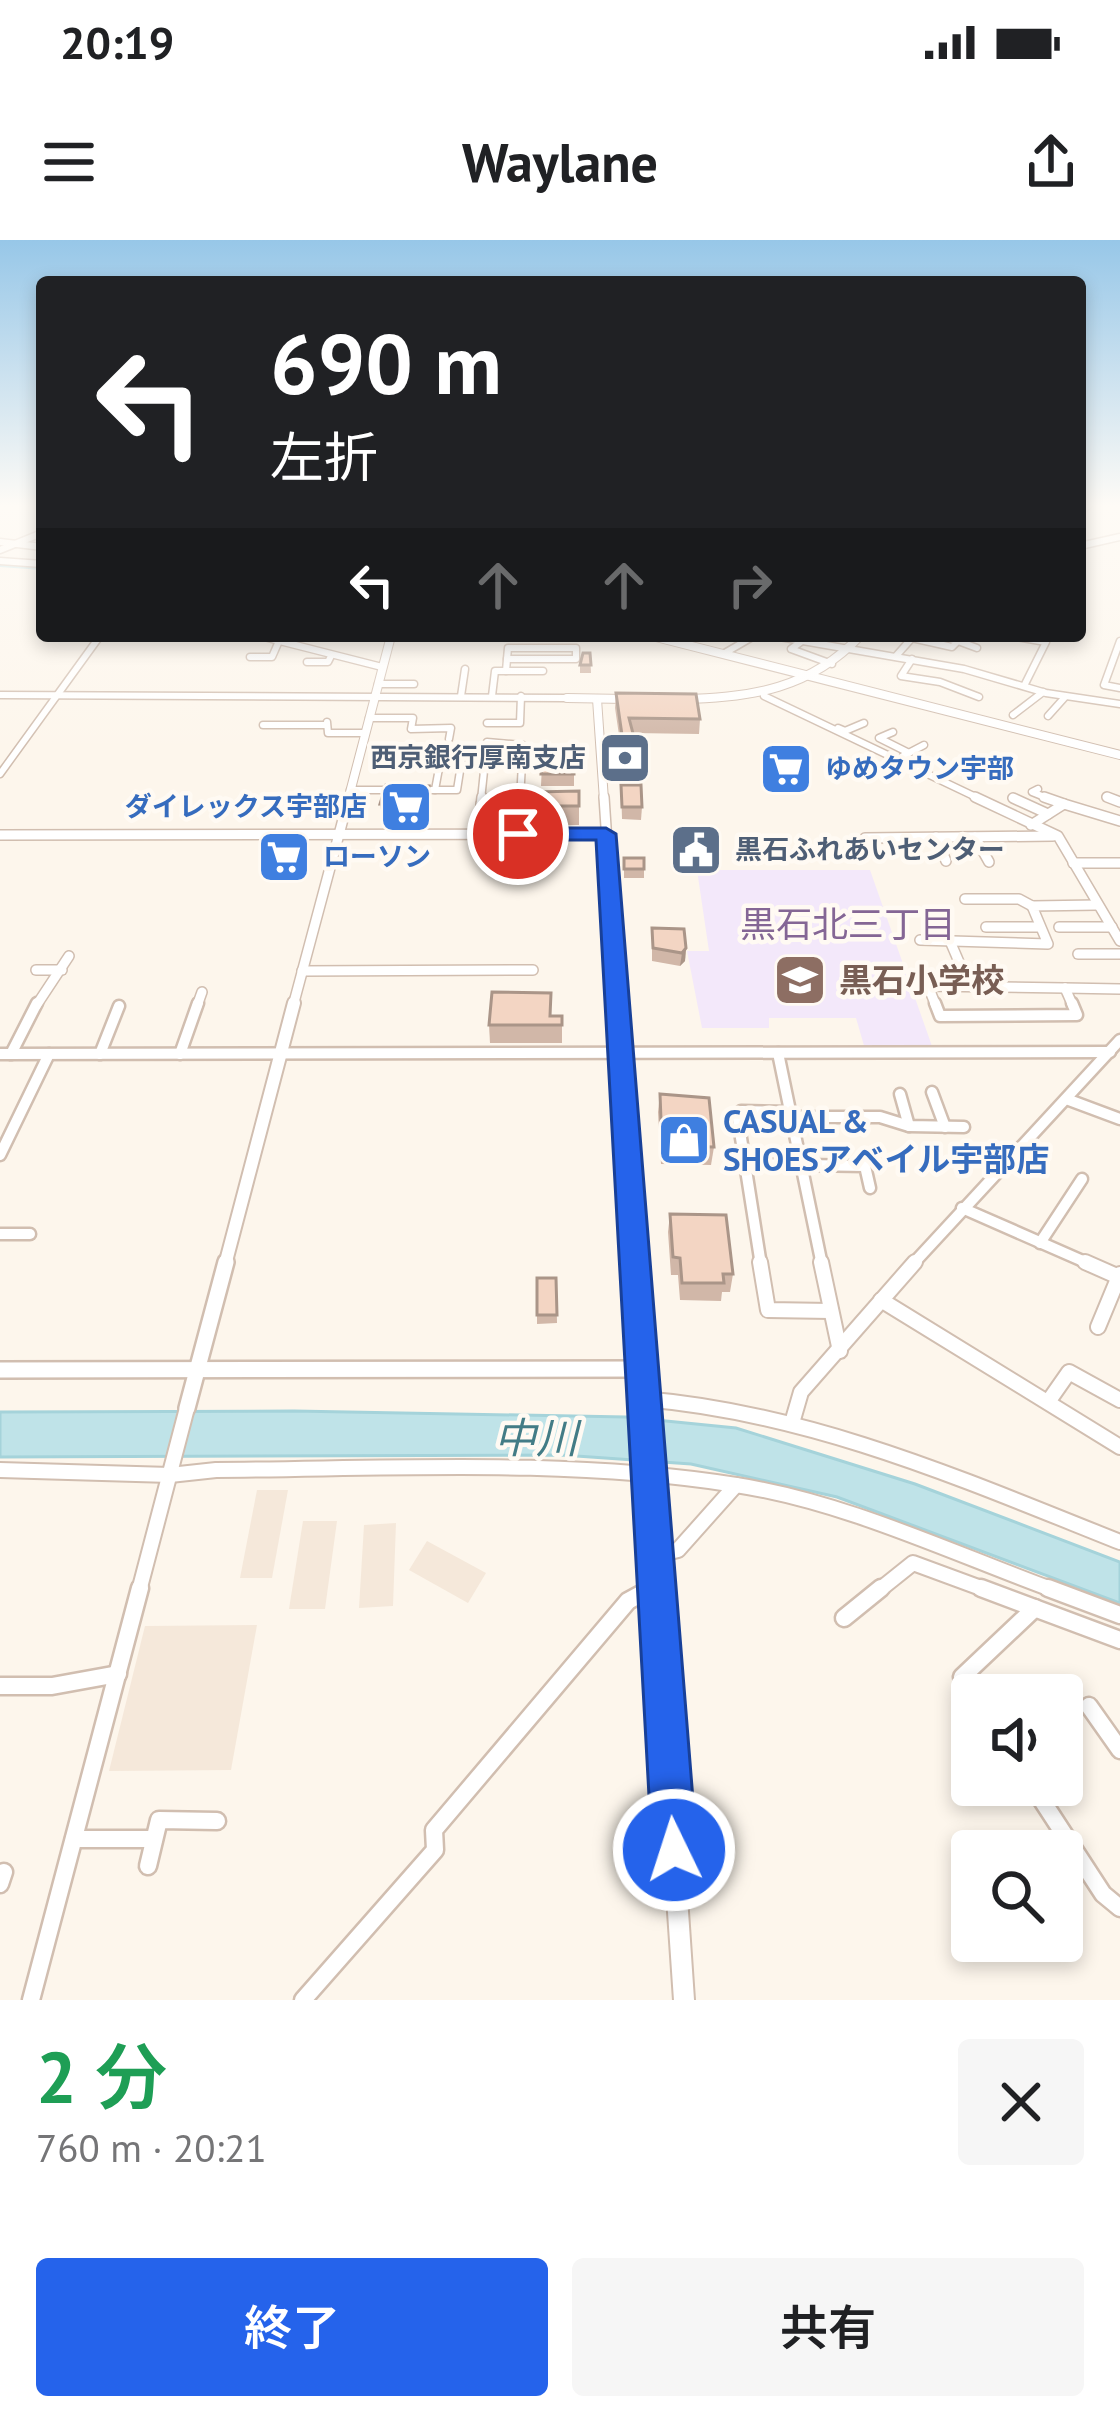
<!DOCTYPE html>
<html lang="ja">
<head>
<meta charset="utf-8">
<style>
	:root { --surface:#fff; --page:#f6f6f6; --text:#202124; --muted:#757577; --accent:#2563eb }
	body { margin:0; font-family:"PT Sans","Noto Sans JP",sans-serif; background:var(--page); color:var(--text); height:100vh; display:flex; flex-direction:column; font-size:45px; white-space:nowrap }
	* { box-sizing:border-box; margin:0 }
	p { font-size:39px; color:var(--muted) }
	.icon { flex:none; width:66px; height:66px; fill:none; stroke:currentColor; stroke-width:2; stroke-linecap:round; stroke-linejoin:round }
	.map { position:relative; height:1760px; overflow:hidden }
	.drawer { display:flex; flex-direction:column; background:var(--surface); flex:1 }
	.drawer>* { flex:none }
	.hud { position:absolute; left:36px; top:36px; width:1050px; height:366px; border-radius:12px; box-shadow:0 6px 18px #0003; background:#202124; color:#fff; overflow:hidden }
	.fabs { position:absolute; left:951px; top:1434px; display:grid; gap:24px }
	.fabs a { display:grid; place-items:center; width:132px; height:132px; border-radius:12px; background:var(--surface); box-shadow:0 6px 18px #0003; font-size:60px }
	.pin { position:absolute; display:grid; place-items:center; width:102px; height:102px; color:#fff; margin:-51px; border:6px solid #fff; border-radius:50%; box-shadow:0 3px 12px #0007 }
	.me { position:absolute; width:132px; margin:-66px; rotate:356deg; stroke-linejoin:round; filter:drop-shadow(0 0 9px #0008) }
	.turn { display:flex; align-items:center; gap:42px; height:252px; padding:0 36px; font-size:54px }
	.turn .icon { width:156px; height:156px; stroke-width:2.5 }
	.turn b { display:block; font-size:84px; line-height:102px }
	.lanes { display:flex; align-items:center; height:114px; padding:0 36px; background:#0003; justify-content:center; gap:60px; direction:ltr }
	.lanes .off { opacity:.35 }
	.round { display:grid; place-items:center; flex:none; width:126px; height:126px; border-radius:12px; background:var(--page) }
	.head { display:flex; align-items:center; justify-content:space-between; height:204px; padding:0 36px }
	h1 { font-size:72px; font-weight:600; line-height:90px; color:#1e9e55 }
	.cta { display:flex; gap:24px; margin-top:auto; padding:24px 36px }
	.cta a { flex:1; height:138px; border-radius:12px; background:var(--accent); color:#fff; font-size:48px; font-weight:600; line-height:138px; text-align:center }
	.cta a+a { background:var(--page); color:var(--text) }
	.status { display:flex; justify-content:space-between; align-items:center; height:84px; padding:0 60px; background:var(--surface); direction:ltr }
	.status svg { height:33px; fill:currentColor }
	header { display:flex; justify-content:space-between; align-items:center; height:156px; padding:0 36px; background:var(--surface); font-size:54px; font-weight:600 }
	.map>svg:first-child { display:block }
</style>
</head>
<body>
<div class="status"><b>20:19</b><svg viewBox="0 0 49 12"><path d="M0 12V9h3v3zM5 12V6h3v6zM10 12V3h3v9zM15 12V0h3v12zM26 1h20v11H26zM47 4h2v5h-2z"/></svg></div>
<header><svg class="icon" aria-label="menu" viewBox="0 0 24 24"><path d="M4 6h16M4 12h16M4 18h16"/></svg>Waylane<svg class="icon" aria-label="share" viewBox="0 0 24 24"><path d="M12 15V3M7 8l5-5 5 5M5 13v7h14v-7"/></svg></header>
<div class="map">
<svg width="1120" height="1760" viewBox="0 0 1120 1760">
	<rect width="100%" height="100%" fill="#fdf6ec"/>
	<g fill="#f5e8da">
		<polygon points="257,1250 288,1250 272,1338 240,1338"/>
		<polygon points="303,1281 337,1281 325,1369 289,1369"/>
		<polygon points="396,1283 393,1366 359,1368 364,1285"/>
		<polygon points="427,1301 486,1333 468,1363 409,1330"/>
		<polygon points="257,1385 231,1530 109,1531 145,1386"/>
	</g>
	<polygon fill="#f3e8fa" points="697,630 870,630 933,809 865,809 856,778 769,778 769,788 702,788 687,711 709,711"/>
	<polygon fill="#bfe3e8" stroke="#a5d3da" stroke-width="3" points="294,1171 626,1177 736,1188 915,1244 1120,1322 1120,1363 837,1257 691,1224 562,1215 0,1217 0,1172"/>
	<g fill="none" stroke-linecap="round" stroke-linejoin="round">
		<g fill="#bfe3e8" fill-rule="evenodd">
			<polygon points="1080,264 1088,264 1080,270"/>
			<polygon points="0,321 41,324 42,330 0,327"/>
		</g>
		<g stroke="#d1beb0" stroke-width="9">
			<g id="minor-far4">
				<polyline points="0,302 42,307"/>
				<polyline points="1080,306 1120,297"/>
				<polyline points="0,310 42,293"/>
				<polyline points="260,396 382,427"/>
				<polyline points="326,396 344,396"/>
				<polyline points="774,396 964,429 1046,453 1120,464"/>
				<polyline points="1011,396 1046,402 1024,446"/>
				<polyline points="802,401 791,409 832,424"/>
				<polyline points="958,401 977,408"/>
				<polyline points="1120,401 1104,445 1120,448"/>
				<polygon points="508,408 576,408 576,419 507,419"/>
				<polyline points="723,414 754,396"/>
				<polyline points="896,416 912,398 952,407 958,401 937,396"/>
				<polyline points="250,417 272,417 279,401"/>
				<polyline points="912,419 901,436 940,442 979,457"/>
				<polyline points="307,422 328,422 331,416"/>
				<polyline points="506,431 507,419"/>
				<polyline points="378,444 414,444"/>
				<polyline points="0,455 567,458"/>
				<polyline points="461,456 465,429"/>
				<polyline points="492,456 495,431 543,431"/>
				<polyline points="764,456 982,560"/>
				<polyline points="1013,475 1043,452"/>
				<polyline points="1048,476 1065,457"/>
				<polyline points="369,478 413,478 411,489 451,488 449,499"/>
				<polyline points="327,482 328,493 365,493"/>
				<polyline points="487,483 520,483 521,456"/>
				<polyline points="263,485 326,485"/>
				<polyline points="838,488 845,491 864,483"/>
				<polyline points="893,492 879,498 909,513"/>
				<polygon points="442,512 463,512 457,550 435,550"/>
				<polyline points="903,516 924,505"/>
				<polyline points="0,534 100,396"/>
				<polyline points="1038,549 1032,552 1052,560"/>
				<polyline points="350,550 395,550"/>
				<polyline points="419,550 435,550"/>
				<polyline points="1107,557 1114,560"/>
				<polyline points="481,560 487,502 523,505 520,560"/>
			</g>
		</g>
		<g stroke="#d1beb0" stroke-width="12">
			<g id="minor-far3">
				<polyline points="975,557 1058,596 1120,701"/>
				<polyline points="1044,557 1064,564"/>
				<polyline points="1107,557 1120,562"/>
				<polyline points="1013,558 1048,574"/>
				<polyline points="481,564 520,561 520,557"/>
				<polyline points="1031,585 1064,564 1120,581"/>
				<polyline points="478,594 482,557"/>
				<polyline points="936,597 946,621"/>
				<polyline points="975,597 989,622"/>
				<polyline points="865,598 1053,596"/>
				<polyline points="1073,623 1120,623"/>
				<polyline points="965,659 1019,659 1032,666"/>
				<polyline points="986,687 1039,687"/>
				<polyline points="1059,687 1112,687"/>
				<polyline points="920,700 1048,704 1032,666 1097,665"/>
				<polyline points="950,701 959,722"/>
				<polyline points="1078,714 1120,714"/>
				<polyline points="36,730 62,730"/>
				<polyline points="302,731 533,730"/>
				<polyline points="1065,748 1120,749"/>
				<polyline points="1065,748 1073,766"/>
				<polyline points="36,766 69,716"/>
				<polyline points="197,766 202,752"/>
				<polyline points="936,766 928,746 1065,748"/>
			</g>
		</g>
		<g stroke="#d1beb0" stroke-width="15">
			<g id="minor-far2">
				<polyline points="935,763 940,776 1077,775 1072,763"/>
				<polyline points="778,813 822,1025"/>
				<polyline points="0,814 1110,812"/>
				<polyline points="11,814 37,763"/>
				<polyline points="100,814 119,766"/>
				<polyline points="180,814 198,763"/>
				<polyline points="932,852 945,887"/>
				<polyline points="900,854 909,886"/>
				<polyline points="1069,860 1120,879"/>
				<polyline points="741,871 790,872"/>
				<polyline points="793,877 880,877 909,886 964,887"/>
				<polyline points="738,879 761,1025"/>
				<polyline points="0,915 49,814"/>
				<polyline points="745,924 865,926 870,948"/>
				<polyline points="962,968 1092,1025"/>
				<polyline points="0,994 30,994"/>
				<polyline points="1040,1003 1082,939"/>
				<polyline points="912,1025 1120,800"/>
			</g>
		</g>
		<g stroke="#d1beb0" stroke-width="18">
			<g id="minor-far1">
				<polyline points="760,1022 768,1070 831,1071"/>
				<polyline points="821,1022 840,1111"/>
				<polyline points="1085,1022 1119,1037"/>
				<polyline points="881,1060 1120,1207"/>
				<polyline points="1098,1087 1120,1034"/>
				<path d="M643,1159C812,1173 964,1240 1120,1302"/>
				<polyline points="1048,1162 1069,1132 1120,1160"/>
				<polyline points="792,1183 801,1152 915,1022"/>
				<path d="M0,1230L170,1235L216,1230C388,1229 565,1218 736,1245C846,1262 952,1313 1056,1351"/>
				<polyline points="654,1316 678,1310 736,1245"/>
				<polyline points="139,1351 187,1168"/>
				<polyline points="646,1351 656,1346"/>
				<polyline points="878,1351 913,1323 989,1351"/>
			</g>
		</g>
		<g stroke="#d1beb0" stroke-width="21">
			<g id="minor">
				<polyline points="981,1348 1120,1400"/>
				<polyline points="1048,1348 1120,1375"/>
				<polyline points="844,1378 881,1348"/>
				<polyline points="0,1446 52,1446 118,1434"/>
				<polyline points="974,1455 962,1437 1035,1368"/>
				<polyline points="1089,1466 1120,1510"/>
				<polyline points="1032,1545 1103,1654 1120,1668"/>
				<polyline points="74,1599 154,1599"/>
				<polyline points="148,1626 159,1580 217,1581"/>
				<polyline points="0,1644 4,1632"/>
				<polyline points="31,1760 140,1348"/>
				<polyline points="303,1760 435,1610 434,1590 628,1361 652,1348"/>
			</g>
		</g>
		<g stroke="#d1beb0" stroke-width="9">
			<g id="tertiary-far5">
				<polyline points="1080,272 1090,264"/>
				<polyline points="0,321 42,324"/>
			</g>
		</g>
		<g stroke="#d1beb0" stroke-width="10">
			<g id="tertiary-far4">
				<polyline points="652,396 1120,515"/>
				<polyline points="567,458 626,459"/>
				<polyline points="597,459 604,560"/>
				<path d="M683,459C752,458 811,448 860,396"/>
				<polyline points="348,560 391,396"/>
			</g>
		</g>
		<g stroke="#d1beb0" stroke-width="12">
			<g id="tertiary-far3">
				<polyline points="604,557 618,766"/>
				<polyline points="0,595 606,594"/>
				<polyline points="293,766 349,557"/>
			</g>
		</g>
		<g stroke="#d1beb0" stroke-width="16">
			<g id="tertiary-far2">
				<polyline points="617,763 635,1025"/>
				<polyline points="225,1025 294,763"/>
			</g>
		</g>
		<g stroke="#d1beb0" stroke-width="20">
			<g id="tertiary-far1">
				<polyline points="635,1022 657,1351"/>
				<polyline points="0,1130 640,1129"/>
				<polyline points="187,1168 226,1022"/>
			</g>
		</g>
		<g stroke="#d1beb0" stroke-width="24">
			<polyline id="tertiary" points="656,1348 684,1760"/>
		</g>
		<use href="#minor-far4" stroke="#fff" stroke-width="6"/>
		<use href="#minor-far3" stroke="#fff" stroke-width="9"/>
		<use href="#minor-far2" stroke="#fff" stroke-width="10"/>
		<use href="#minor-far1" stroke="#fff" stroke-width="14"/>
		<use href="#minor" stroke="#fff" stroke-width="16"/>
		<use href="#tertiary-far5" stroke="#fff" stroke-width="6"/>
		<use href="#tertiary-far4" stroke="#fff" stroke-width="8"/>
		<use href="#tertiary-far3" stroke="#fff" stroke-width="9"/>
		<use href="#tertiary-far2" stroke="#fff" stroke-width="12"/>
		<use href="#tertiary-far1" stroke="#fff" stroke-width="15"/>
		<use href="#tertiary" stroke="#fff" stroke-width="20"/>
	</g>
	<g fill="#d1b7a8">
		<polygon points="590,413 591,433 580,433 580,425"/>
		<polygon points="616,453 700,479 699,494 633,493 637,509 636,525 617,525 616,495 619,495 615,468"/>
		<polygon points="542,524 574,525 574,546 541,546"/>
		<polygon points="621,545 642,567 641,580 622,579"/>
		<polygon points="579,551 579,585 535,585 535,552"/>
		<polygon points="430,558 426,577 382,577 380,564"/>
		<polygon points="683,590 712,605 711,617 684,617"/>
		<polygon points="267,612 298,612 296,621 269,621"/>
		<polygon points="624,618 644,629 644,638 624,638"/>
		<polygon points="652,688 686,708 685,721 680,726 652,721"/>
		<polygon points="551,776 562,776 562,803 490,803 489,785"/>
		<polygon points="660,854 714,907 711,925 661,924 658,872"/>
		<polygon points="670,974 733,1034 730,1052 722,1052 721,1061 680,1060 678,1035 671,1035 668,992"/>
		<polygon points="537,1038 556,1038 557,1083 537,1084"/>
	</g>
	<g fill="#aa9588">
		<polygon points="429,546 430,558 426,577 425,565"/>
		<polygon points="686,708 685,721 680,726 682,713"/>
	</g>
	<g fill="#f3d5c3" stroke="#aa9588" stroke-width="3">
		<polygon points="583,413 590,413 591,425 580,425"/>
		<polygon points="616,453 696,454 700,479 629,478 637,509 617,509 616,495 622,495"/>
		<polygon points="542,524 574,525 574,534 541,534"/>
		<polygon points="386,545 429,546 425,565 380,564"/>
		<polygon points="621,545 641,545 642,567 622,567"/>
		<polygon points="579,551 579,566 534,566 535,552"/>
		<polygon points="683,590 710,590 712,605 685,605"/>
		<polygon points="270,604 297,604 294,612 267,612"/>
		<rect x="624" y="618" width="20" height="11"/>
		<polygon points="652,688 684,689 686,708 682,713 653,708"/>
		<polygon points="492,752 551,753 550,776 562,776 562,785 489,785"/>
		<polygon points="660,854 709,858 714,907 662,906"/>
		<polygon points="670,974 726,975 733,1034 723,1034 724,1043 682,1043 680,1018 673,1017"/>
		<polygon points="537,1038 556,1038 557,1075 537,1075"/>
	</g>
	<linearGradient id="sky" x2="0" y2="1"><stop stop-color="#97c7e8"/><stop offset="0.52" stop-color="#fefbf6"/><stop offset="1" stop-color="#fefbf6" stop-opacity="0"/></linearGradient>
	<rect width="1120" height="510" fill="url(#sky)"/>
	<polygon fill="#2563eb" stroke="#184099" stroke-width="3" points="606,588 616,594 697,1610 690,1626 674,1633 658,1626 652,1610 596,600 518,600 508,594 518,588"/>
	<defs>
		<g id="bank-square" transform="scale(2.7)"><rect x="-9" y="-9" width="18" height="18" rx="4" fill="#5c6f8a" stroke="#fffaf3"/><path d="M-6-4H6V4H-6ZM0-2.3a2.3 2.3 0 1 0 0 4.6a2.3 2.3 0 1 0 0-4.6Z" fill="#fff"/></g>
		<g id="supermarket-square" transform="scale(2.7)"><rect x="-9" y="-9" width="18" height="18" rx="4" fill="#3f7fe0" stroke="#fffaf3"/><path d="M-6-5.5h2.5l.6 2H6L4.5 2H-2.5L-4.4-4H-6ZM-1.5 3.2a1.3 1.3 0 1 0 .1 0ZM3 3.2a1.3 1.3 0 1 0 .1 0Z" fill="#fff"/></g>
		<g id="civic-square" transform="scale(2.7)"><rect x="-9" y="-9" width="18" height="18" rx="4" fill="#5c6f8a" stroke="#fffaf3"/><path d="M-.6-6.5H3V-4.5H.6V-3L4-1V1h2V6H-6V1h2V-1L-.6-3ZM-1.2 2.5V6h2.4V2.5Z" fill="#fff"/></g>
		<g id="school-square" transform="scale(2.7)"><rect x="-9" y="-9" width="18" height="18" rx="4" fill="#8d6e63" stroke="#fffaf3"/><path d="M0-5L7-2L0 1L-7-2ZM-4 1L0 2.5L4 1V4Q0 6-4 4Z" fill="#fff"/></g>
		<g id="shop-square" transform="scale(2.7)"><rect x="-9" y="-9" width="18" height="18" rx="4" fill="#3f7fe0" stroke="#fffaf3"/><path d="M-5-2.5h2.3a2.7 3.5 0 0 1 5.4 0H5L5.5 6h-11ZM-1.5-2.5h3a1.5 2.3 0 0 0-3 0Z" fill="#fff"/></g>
	</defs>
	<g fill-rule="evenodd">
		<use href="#bank-square" x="625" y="518"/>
		<use href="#supermarket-square" x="786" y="529"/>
		<use href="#supermarket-square" x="406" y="567"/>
		<use href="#civic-square" x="696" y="610"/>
		<use href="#supermarket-square" x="284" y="617"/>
		<use href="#school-square" x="800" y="740"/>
		<use href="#shop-square" x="684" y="900"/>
	</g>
	<g text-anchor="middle" stroke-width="9" stroke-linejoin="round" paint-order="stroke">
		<g font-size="27" font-weight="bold" fill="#4e5e75" stroke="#fffaf3" text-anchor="end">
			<text x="586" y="527">西京銀行厚南支店</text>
			<text x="735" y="619" text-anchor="start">黒石ふれあいセンター</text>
		</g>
		<g font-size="27" font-weight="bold" fill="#366cbe" stroke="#fffaf3" text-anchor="start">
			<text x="825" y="538">ゆめタウン宇部</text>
			<text x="367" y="576" text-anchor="end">ダイレックス宇部店</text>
			<text x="323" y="626">ローソン</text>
		</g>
		<g font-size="33" font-weight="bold" fill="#785e54" stroke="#fffaf3" text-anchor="start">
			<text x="839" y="752">黒石小学校</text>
		</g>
		<g font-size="33" font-weight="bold" fill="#366cbe" stroke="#fffaf3" text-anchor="start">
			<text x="723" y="893">CASUAL &amp;<tspan x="723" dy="38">SHOESアベイル宇部店</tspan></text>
		</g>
		<g font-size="36" fill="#846695" stroke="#fffaf3">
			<text x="848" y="697">黒石北三丁目</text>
		</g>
		<g font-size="42" font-style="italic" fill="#437c86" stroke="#fffaf3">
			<text x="536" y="1213">中川</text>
		</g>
	</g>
</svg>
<div class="fabs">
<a><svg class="icon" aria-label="sound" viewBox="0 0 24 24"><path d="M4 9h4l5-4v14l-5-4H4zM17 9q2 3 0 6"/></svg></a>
<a><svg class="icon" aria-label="search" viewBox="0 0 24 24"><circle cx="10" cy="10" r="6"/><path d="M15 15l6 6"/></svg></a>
</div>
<div class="pin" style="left:518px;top:594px;background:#d93025"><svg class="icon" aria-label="arrive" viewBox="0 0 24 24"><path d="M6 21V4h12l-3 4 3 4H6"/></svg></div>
<svg class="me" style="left:674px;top:1610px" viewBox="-20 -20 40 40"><circle r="17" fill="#2563eb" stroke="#fff" stroke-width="3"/><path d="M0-11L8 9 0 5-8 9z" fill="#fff"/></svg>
<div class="hud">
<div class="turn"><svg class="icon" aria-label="left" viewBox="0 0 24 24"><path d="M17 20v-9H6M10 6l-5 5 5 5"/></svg><div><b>690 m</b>左折</div></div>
<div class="lanes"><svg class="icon" aria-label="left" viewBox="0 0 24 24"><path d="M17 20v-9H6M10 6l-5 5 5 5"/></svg><svg class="icon off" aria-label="ahead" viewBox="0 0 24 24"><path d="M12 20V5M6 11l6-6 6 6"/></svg><svg class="icon off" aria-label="ahead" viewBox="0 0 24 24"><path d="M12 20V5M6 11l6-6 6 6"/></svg><svg class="icon off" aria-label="right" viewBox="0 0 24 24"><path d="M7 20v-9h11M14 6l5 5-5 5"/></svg></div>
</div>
</div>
<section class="drawer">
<div class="head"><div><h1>2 分</h1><p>760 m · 20:21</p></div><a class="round"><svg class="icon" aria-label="close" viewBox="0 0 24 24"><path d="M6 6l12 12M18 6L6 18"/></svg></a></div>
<div class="cta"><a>終了</a><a>共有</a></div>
</section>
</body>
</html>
